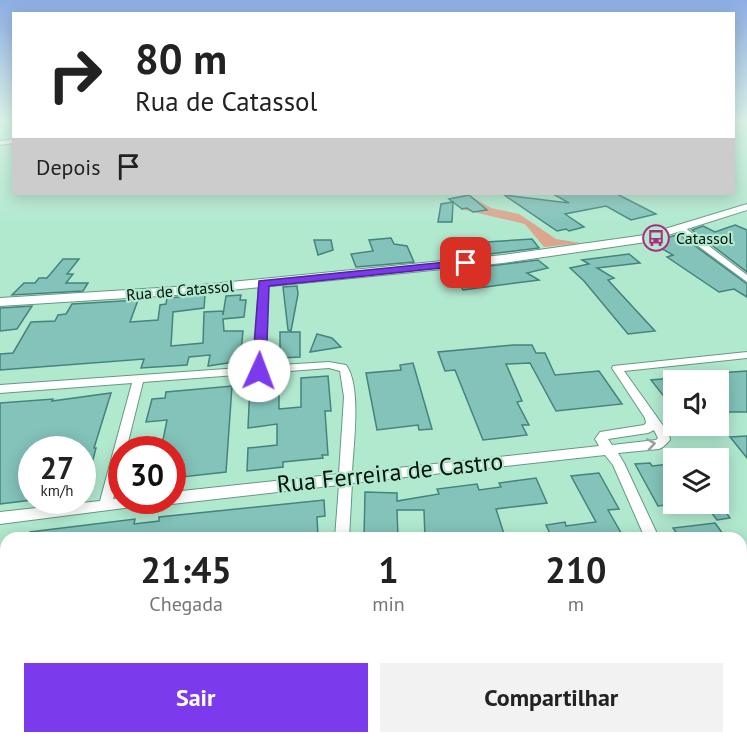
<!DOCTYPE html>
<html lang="pt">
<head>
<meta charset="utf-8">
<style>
	:root { --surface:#fff; --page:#f2f2f2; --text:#222; --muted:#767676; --accent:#7c3aed }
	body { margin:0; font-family:"PT Sans",sans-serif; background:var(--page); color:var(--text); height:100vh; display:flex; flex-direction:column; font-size:22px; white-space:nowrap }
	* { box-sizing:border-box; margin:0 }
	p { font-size:20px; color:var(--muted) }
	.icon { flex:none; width:33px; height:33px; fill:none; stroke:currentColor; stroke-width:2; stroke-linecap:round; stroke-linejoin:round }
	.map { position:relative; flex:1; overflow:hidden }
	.panel { position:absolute; left:0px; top:532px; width:747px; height:212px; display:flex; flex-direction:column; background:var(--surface); border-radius:18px 18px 0 0; box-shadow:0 3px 15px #0003 }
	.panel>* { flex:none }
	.guide { position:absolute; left:12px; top:12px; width:723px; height:183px; border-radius:0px; box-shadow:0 3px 15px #0003; background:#fff; color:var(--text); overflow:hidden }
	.fabs { position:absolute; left:663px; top:370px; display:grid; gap:12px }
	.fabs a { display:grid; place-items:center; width:66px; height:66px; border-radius:0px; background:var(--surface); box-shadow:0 3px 15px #0003; font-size:30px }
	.speed { position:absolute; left:18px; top:436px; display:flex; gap:12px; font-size:30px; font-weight:700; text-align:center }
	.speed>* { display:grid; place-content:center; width:78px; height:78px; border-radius:50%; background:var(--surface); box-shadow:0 3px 15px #0003; line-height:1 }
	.speed small { font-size:15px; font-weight:400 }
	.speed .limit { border:9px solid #d22; background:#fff; color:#111 }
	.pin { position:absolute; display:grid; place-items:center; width:51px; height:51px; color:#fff; margin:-26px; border-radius:12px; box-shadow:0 3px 9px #0006 }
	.me { position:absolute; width:66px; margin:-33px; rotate:2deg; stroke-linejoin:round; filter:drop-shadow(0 0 4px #0008) }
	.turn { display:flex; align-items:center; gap:21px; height:126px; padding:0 24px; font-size:27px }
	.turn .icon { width:78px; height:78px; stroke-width:2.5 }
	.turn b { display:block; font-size:42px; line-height:51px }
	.then { display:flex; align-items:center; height:57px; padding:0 24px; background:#0003; gap:12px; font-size:22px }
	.eta { display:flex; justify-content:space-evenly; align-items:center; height:102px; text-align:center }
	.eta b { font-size:36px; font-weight:600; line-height:42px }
	.button { display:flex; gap:12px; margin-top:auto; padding:12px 24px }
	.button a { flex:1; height:69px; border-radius:0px; background:var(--accent); color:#fff; font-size:24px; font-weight:600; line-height:69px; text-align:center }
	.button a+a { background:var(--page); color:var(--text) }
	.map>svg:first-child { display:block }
</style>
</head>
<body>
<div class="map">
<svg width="747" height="743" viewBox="0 0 747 743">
	<rect width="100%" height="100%" fill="#b1e9cf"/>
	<polygon fill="#dba58e" points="469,195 491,208 519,214 556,239 581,243 544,247 525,224 460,209 467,208"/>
	<g fill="#83c3ba" stroke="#44847c" stroke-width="1.5">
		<polygon points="553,194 617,194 656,214 631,220 606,206 565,214 584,227 569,231 566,229 557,231 504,195 569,203"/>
		<polygon points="469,195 487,210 473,212 467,208 462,209 449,199"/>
		<polygon points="453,202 452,222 438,222 441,204"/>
		<polygon points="735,225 747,230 747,272 692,230 703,226 715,232"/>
		<polygon points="679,234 747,284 747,297 734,289 719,292 667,257 673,255 652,243"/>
		<polygon points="391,238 394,244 407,246 414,262 356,267 351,254 373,251 369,240"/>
		<polygon points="532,239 539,248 465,257 456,244"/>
		<polygon points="314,240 331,240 333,250 318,255"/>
		<polygon points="629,254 640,263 597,268 614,278 608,280 655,331 628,334 584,281 570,268 589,264 582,260"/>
		<polygon points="63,259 79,259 67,274 73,274 66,283 88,283 83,291 12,295 24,283 35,283 39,278 47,278"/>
		<polygon points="538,260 548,268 527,273 539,280 463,290 456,277 478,275 473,268"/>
		<polygon points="297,286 298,294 291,331 288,330 283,287"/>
		<polygon points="205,295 204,308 173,312 171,346 203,343 204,312 223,311 223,315 226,296 241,295 240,300 246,300 244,317 223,319 224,331 243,331 240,361 208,366 210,355 189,357 187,365 141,368 144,359 0,370 0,354 13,353 31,322 55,321 58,315 66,314 72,304 138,300 130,322 158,320 160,305 166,304 167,298"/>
		<polygon points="32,306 17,329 0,331 0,308"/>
		<polygon points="280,332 300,332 300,357 280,358"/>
		<polygon points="317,334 332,338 341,347 310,352"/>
		<polygon points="514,345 532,345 536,353 545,353 555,375 599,371 622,404 556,411 530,363 506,364 522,401 517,402 529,425 522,425 527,435 483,440 455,370 445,371 438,352"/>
		<polygon points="413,363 432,429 419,430 418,425 377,430 366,373 401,370 400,365"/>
		<polygon points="747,371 747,412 718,412 718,373"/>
		<polygon points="328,376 331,411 325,411 328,455 322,455 323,458 283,462 283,467 247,471 248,448 277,445 277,424 248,428 250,385 279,383 279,409 301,407 301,378"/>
		<polygon points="674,378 674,409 651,380"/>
		<polygon points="232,386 226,472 182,477 184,464 172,465 172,450 161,450 167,420 146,422 152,399 165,398 166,392"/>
		<polygon points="111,393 94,448 96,448 86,486 82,485 82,450 32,450 32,500 0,504 0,403 53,399 52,401"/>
		<polygon points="747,436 747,458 730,437"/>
		<polygon points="650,463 652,466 670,464 674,470 674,504 658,506 635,464"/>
		<polygon points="599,473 619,509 608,510 624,538 552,538 546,525 565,522 566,526 596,522 571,476"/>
		<polygon points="536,478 547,503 496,509 505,537 425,538 424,510 397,510 398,538 364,538 365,492 397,493 397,501 439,494 437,489 477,484 479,490 501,487 499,483"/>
		<polygon points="324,500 325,516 317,517 318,538 214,538 214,535 190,538 30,538 30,532 135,519 134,524 159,521 159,517"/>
		<polygon points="705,504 720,504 730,518 717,520"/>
		<polygon points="715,523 726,538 680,538 673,528"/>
	</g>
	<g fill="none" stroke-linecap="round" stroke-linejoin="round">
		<g stroke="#649982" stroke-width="2">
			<g id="minor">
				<polygon points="14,139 14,143 0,145 0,141"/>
				<polygon points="678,227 684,227 747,275 747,282 678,231"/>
				<path d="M263,280L267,283L264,366L329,362L346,365C362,386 353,446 352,473L599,446L595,439L600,432L644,425L646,423L645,418L612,368L613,366L747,352V358L624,371L669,434L670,440L663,447L659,449L618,453L624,463L659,538H645L613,465L605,455L352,483L349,538H335L339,485L172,504L167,502L172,501V492L339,474L344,397L340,371L329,368L143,382L126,450H122V466L113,499L122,498V501H150L148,505L0,524V512L100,501L132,383L0,393V385L254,367L259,283ZM654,430L658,438L656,440L612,445L608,439L648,433Z"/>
				<polygon points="747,577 747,591 741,592 741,578"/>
				<polygon points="6,680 6,698 0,699 0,681"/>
				<polygon points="341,738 359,738 360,743 342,743"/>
			</g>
		</g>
		<g stroke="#649982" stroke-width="2">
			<polygon id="secondary" points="747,204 747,210 646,242 503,263 191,294 0,306 0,298 191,286 503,255 645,235"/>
		</g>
		<use href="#minor" fill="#fff" fill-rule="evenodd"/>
		<use href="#secondary" fill="#fff" fill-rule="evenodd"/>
	</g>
	<defs><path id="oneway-chevron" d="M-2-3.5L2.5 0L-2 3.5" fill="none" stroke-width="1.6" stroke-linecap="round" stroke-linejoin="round" transform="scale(1.5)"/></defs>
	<use stroke="#99a09d" href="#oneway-chevron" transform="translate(651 444) rotate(-9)"/>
	<linearGradient id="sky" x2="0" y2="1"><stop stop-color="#8daee4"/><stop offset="0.54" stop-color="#dcf5e9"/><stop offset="1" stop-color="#dcf5e9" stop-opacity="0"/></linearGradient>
	<rect width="747" height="224" fill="url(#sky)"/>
	<polygon fill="#7c3aed" stroke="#51269a" stroke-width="1.5" points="466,260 470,261 470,265 269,286 266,371 259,376 252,371 259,281"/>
	<defs>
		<g id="bus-ring" transform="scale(1.35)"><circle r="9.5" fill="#b1e9cf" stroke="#ab2e80" stroke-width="1.5"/><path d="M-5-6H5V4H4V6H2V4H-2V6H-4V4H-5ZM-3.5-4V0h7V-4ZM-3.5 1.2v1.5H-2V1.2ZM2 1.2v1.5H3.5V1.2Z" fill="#ab2e80"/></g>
	</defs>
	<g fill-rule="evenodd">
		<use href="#bus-ring" x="656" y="238"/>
	</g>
	<g text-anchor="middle" stroke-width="4.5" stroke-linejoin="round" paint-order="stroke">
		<g font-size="16" fill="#00120a" stroke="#b1e9cf" text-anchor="start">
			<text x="676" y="244">Catassol</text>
		</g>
		<g font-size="16" fill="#00120a" stroke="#b1e9cf">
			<text transform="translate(180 290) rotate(-5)" y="6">Rua de Catassol</text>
		</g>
		<g font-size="24" fill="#00120a" stroke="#b1e9cf">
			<text transform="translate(390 473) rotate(-6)" y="8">Rua Ferreira de Castro</text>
		</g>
	</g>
</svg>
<div class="fabs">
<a><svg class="icon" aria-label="sound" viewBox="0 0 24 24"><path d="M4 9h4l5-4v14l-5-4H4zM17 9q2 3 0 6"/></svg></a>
<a><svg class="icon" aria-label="layers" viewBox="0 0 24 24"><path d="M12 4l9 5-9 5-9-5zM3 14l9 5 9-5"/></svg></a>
</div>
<div class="speed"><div>27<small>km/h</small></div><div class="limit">30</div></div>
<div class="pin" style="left:466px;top:263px;background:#d93025"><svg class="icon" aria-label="arrive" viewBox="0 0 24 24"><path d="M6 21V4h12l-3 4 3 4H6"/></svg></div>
<svg class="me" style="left:259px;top:371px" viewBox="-20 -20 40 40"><circle r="19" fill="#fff"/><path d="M0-13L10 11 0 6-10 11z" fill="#7c3aed"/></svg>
<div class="guide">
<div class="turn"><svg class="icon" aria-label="right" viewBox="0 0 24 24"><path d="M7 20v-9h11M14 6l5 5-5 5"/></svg><div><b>80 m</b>Rua de Catassol</div></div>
<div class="then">Depois<svg class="icon" aria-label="arrive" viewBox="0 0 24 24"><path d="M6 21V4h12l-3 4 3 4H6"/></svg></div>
</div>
<section class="panel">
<div class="eta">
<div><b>21:45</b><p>Chegada</p></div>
<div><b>1</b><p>min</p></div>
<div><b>210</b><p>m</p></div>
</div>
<div class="button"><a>Sair</a><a>Compartilhar</a></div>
</section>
</div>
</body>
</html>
